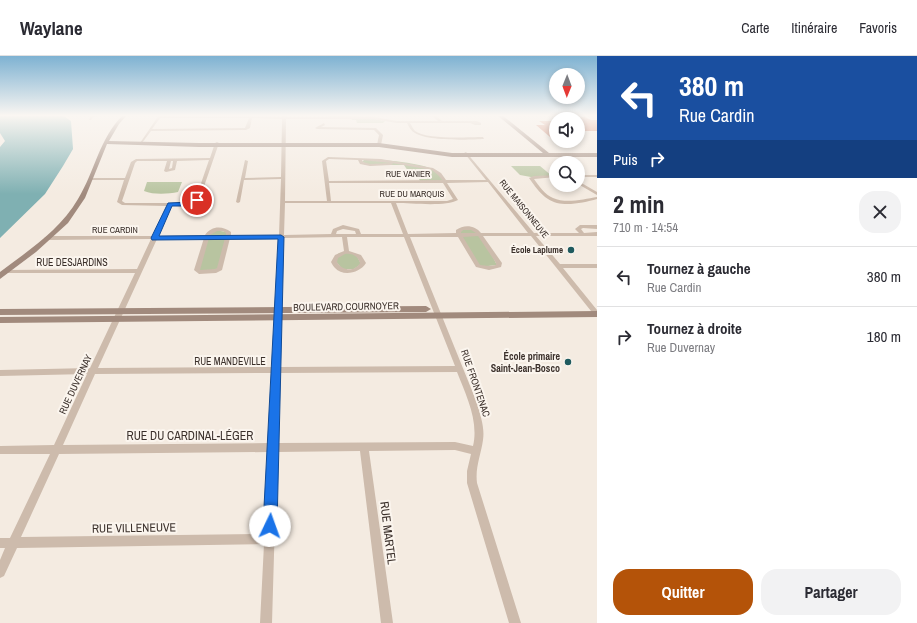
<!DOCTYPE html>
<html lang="fr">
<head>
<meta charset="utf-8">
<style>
	:root { --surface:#fff; --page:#f2f2f3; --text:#2b2b33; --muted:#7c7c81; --line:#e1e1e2; --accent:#b45309 }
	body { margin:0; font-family:"Archivo Narrow",sans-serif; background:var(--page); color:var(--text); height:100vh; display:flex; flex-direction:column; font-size:15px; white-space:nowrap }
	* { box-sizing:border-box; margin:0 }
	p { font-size:13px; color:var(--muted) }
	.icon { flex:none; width:22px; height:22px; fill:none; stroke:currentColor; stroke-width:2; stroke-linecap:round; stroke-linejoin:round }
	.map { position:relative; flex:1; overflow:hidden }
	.panel { display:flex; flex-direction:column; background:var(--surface); width:320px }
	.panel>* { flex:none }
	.banner { background:#1a4fa0; color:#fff; overflow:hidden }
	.needle { width:26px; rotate:181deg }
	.tools { position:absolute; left:549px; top:12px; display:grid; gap:8px }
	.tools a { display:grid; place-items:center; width:36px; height:36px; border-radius:50%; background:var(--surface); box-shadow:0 2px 6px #0003; font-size:20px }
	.pin { position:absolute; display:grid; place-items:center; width:34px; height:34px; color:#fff; margin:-17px; border:2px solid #fff; border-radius:50%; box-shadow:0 1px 4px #0007 }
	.me { position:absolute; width:44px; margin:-22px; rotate:3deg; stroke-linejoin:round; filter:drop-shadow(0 0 3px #0008) }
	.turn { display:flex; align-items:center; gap:14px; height:84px; padding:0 16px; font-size:18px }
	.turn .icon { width:52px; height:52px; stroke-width:2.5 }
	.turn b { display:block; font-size:28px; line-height:34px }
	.then { display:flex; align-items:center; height:38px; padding:0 16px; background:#0003; gap:8px; font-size:15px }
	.round { display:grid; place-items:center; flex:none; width:42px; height:42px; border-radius:16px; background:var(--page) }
	.head { display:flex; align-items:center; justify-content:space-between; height:68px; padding:0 16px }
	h1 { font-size:24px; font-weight:700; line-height:30px }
	.primary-button { display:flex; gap:8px; margin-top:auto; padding:8px 16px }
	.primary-button a { flex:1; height:46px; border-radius:16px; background:var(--accent); color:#fff; font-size:16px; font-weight:700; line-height:46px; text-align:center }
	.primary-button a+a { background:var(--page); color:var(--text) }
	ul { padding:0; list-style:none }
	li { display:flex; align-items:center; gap:12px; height:60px; padding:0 16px; border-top:1px solid var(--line) }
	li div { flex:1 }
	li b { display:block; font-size:15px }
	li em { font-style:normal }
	header { display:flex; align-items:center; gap:24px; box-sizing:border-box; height:56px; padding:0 20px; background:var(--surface); border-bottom:1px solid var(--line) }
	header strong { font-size:19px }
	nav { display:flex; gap:22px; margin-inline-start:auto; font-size:14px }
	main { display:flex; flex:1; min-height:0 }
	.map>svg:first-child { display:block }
</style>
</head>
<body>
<header>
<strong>Waylane</strong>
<nav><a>Carte</a><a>Itinéraire</a><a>Favoris</a></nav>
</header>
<main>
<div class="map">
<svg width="597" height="567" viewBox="0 0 597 567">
	<rect width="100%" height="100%" fill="#f4ebe1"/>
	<g fill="#b8c4a0">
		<polygon points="336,59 351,59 385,65 383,67 357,67 356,64 352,64 351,61 325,61"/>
		<path d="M365,103C379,103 426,107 436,115C439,118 442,122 445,125H420L416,116L408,115L404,109H370L362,106Z"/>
		<polygon points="511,110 540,110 552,120 531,121 520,119"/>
		<path d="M147,126H182L178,136C168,138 154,139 144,135Z"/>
		<polygon points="472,172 481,179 497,209 479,211 458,175"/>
		<polygon points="213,174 228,176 219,213 199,216 207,177"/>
		<polygon points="347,196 356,198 361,208 354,213 342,213 334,203 339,197"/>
	</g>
	<polygon fill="#7fb0b2" points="0,59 62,59 71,65 73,93 63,110 45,138 0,182 0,91 5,85 0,77"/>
	<g fill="#c8694b">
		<polygon points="578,61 585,61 591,64 597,64 597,75 578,75"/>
		<polygon points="539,65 556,65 556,86 536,69 545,69"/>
	</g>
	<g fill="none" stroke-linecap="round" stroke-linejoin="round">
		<g fill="#cdbbac" fill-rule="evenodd">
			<polygon points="91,59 101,59 93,61 91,64 89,64"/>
			<path d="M159,59H163L162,60L282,61V59H286V61H366L368,60L397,65H438L431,59H435L442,65H477L481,67V69H475L470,67H410C412,70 413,73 415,75C427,84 468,81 483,81L484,83C469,84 427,85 415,77C411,75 409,71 407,67H397L373,63H286L285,145H327L322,105L328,101L381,103L433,112L441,117L446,124H486L465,98L464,97L466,96L534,177H579L575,173L580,169H597V173L583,172L581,173L584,177L597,176V180H536L560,208H597V212H563L597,254V260H595L531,180H483L502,207L501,211L489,214L476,211L458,181H410L477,347C480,359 485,371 483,384C481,399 475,411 477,427L521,567H509L467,427V415L471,398L455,394L369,395L393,567H381L360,395L277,396L272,567H260L264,488L17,492L4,520L0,522V504L5,492H0V482H10L50,398H0V390L54,389L87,318L0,320V314L90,312L135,217H6L4,216V214L137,213L151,183L47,184L44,182L47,180H153L167,150L122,149L117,146L124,124H91L89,123L91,122H125L131,106L136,103L210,102L215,87L217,86L219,87L200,142L194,149L171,150L158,180L205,179C211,170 222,169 231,176V179H279L281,123L244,124L240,146L238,147L236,146L245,104L248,105L245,122L281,121L282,63L252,62L250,72L246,74L151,75L142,87H140ZM160,62H249L245,72L152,73ZM329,103L358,104L360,108L370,110L391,109L393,108L392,107L432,114L438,119L442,124L329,125L326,105ZM209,104L196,142L191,147H125L122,145L135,107L137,105H167L164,115L166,116L175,114L177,105ZM362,104L391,107L370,108L363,106ZM171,105H173L172,112L169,113ZM488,126L528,177H481C475,169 464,168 456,174V177L408,178L396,147C411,147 446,151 458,144L447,127ZM329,127H443L453,143L447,145H331ZM285,147H391L403,178H361L359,173L343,169L333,173L331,178L284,179ZM343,173L355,175L356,178H336L337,175ZM463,174H471L476,177H461V176ZM217,175H223L226,177V179H210ZM478,180L496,207V209L489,210L480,209L463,181ZM342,181L344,195L335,199L331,206C332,208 333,210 335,212C343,221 360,217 366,207L361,199L349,195L347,181H404L455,310L280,311L284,182ZM204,182L194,214L199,218L216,217L222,214L230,182H279L273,311L98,312L157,183ZM209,182H225L217,212L215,213L200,214ZM345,198C352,197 358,200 360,207C355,216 342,215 337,206L338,202ZM457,316C466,339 479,365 473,390L455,386L278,387L280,317ZM272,317L269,387L63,389L95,318ZM268,396L264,478L21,481L59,398Z"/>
			<polygon points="324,67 325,69 321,71 376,72 383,79 381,89 379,90 377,89 379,79 374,74 317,73 315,72"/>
			<path d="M556,119V121L534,123C539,130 545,139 553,142C566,148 584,143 597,141V143C582,147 561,152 548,143C540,138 534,129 529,122L534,120Z"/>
			<rect x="578" y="119" width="19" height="2"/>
			<polygon points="578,125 597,136 597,139 578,128"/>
		</g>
		<g fill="#a18a7d" fill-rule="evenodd">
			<path d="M123,59H127L119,68L109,85L199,87H379L452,97H543L497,59H502L549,97H597V101H452L379,91H199L107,88L85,142L68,167L36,196L0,223V216C28,195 60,174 78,143C95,115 99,83 123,59Z"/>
			<polygon points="426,250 431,253 426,256 0,259 0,253"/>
			<polygon points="597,255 597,261 0,267 0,261"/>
		</g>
	</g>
	<linearGradient id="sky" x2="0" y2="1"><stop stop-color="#7eb2d2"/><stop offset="0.43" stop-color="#faf6f2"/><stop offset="1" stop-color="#faf6f2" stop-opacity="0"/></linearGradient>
	<rect width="597" height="138" fill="url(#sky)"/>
	<polygon fill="#1a73e8" stroke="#114b97" points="197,143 200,144 192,150 172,150 159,180 281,179 284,181 277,470 275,475 270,476 265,475 263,470 278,183 152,184 151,182 168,147 191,146"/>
	<g fill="#1f5a5e" stroke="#fbf5ee" stroke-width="1.5">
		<circle cx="571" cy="194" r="4"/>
		<circle cx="568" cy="306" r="4"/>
	</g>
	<g text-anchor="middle" stroke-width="4" stroke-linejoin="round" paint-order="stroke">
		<g font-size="9" fill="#3b302b" stroke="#fbf5ee">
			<text x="408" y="121">RUE VANIER</text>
			<text x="412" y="141">RUE DU MARQUIS</text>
			<text transform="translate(524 153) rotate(51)" y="3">RUE MAISONNEUVE</text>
			<text x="115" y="177">RUE CARDIN</text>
		</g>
		<g font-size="9" font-weight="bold" fill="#3b302b" stroke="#fbf5ee" text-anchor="end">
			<text x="563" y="197">École Laplume</text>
		</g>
		<g font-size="10" fill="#3b302b" stroke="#fbf5ee">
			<text x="72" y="210">RUE DESJARDINS</text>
			<text transform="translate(346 250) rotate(-1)" y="4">BOULEVARD COURNOYER</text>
			<text x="230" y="309">RUE MANDEVILLE</text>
			<text transform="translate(476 327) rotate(71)" y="4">RUE FRONTENAC</text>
			<text transform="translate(75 328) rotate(-65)" y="4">RUE DUVERNAY</text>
		</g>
		<g font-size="10" font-weight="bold" fill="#3b302b" stroke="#fbf5ee" text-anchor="end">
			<text x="560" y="304">École primaire<tspan x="560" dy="12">Saint-Jean-Bosco</tspan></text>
		</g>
		<g font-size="12" fill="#3b302b" stroke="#fbf5ee">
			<text x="190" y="384">RUE DU CARDINAL-LÉGER</text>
			<text transform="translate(134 472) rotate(-1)" y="4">RUE VILLENEUVE</text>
			<text transform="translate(388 477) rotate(83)" y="4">RUE MARTEL</text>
		</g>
	</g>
</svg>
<div class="tools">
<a><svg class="needle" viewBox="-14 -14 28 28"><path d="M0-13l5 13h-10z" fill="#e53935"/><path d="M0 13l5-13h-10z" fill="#7c7c81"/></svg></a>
<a><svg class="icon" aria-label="sound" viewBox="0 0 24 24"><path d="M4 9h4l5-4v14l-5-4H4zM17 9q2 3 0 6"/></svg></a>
<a><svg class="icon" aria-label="search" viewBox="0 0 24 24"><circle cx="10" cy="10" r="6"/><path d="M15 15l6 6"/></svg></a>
</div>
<div class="pin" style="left:197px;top:144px;background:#d93025"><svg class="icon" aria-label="arrive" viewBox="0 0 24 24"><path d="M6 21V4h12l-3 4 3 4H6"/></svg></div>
<svg class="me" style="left:270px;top:470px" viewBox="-20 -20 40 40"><circle r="19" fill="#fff"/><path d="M0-13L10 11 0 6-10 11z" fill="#1a73e8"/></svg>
</div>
<section class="panel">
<div class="banner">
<div class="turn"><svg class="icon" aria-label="left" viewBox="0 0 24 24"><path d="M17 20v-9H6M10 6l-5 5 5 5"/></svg><div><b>380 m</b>Rue Cardin</div></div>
<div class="then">Puis<svg class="icon" aria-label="right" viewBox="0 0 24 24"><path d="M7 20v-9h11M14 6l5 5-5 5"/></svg></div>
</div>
<div class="head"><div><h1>2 min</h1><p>710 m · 14:54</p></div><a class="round"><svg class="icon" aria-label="close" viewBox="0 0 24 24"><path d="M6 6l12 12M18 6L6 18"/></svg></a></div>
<ul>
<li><svg class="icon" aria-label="left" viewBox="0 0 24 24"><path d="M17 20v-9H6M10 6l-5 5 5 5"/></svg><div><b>Tournez à gauche</b><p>Rue Cardin</p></div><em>380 m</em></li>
<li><svg class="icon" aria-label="right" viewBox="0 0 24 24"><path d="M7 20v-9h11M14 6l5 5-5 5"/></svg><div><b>Tournez à droite</b><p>Rue Duvernay</p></div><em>180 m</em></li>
</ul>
<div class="primary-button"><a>Quitter</a><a>Partager</a></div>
</section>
</main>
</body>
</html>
